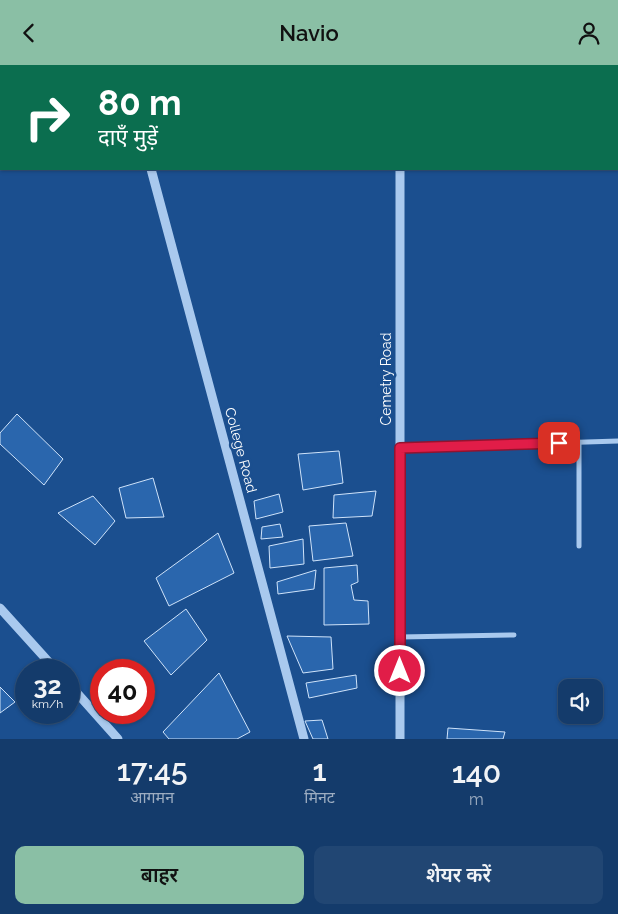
<!DOCTYPE html>
<html lang="hi">
<head>
<meta charset="utf-8">
<style>
	:root { --surface:#143b6b; --page:#214673; --text:#f1f3f6; --muted:#9dadc1; --line:#33557e; --accent:#8abfa5 }
	body { margin:0; font-family:Raleway,"Noto Sans Devanagari",sans-serif; background:var(--page); color:var(--text); height:100vh; display:flex; flex-direction:column; font-size:19px; white-space:nowrap }
	* { box-sizing:border-box; margin:0 }
	p { font-size:16px; color:var(--muted) }
	.icon { flex:none; width:28px; height:28px; fill:none; stroke:currentColor; stroke-width:2; stroke-linecap:round; stroke-linejoin:round }
	.map { position:relative; height:674px; overflow:hidden }
	.drawer { display:flex; flex-direction:column; background:var(--surface); flex:1 }
	.drawer>* { flex:none }
	.banner { position:absolute; left:0px; top:0px; width:619px; height:105px; box-shadow:0 1px 4px #0004,0 0 0 1px var(--line); background:#0b6e4f; color:#fff; overflow:hidden }
	.tools { position:absolute; left:558px; top:614px; display:grid; gap:10px }
	.tools a { display:grid; place-items:center; width:45px; height:45px; border-radius:10px; background:var(--surface); box-shadow:0 1px 4px #0004,0 0 0 1px var(--line); font-size:25px }
	.speed { position:absolute; left:15px; top:594px; display:flex; gap:10px; font-size:25px; font-weight:700; text-align:center }
	.speed>* { display:grid; place-content:center; width:65px; height:65px; border-radius:50%; background:var(--surface); box-shadow:0 1px 4px #0004,0 0 0 1px var(--line); line-height:1 }
	.speed small { font-size:12px; font-weight:400 }
	.speed .limit { border:8px solid #d22; background:#fff; color:#111 }
	.pin { position:absolute; display:grid; place-items:center; width:42px; height:42px; color:#fff; margin:-21px; border-radius:10px; box-shadow:0 2px 8px #0006 }
	.me { position:absolute; width:55px; margin:-28px; rotate:0deg; stroke-linejoin:round; filter:drop-shadow(0 0 4px #0008) }
	.turn { display:flex; align-items:center; gap:18px; height:105px; padding:0 15px; font-size:22px }
	.turn .icon { width:65px; height:65px; stroke-width:2.5 }
	.turn b { display:block; font-size:35px; line-height:42px }
	.eta { display:flex; justify-content:space-evenly; align-items:center; height:85px; text-align:center }
	.eta b { font-size:30px; font-weight:600; line-height:35px }
	.cta { display:flex; gap:10px; margin-top:auto; padding:10px 15px }
	.cta a { flex:1; height:58px; border-radius:10px; background:var(--accent); color:#111; font-size:20px; font-weight:600; line-height:58px; text-align:center }
	.cta a+a { background:var(--page); color:var(--text) }
	header { display:flex; justify-content:space-between; align-items:center; height:65px; padding:0 15px; background:var(--accent); color:#111; font-size:22px; font-weight:600 }
	.map>svg:first-child { display:block }
</style>
</head>
<body>
<header><svg class="icon" aria-label="back" viewBox="0 0 24 24"><path d="M15 5l-7 7 7 7"/></svg>Navio<svg class="icon" aria-label="person" viewBox="0 0 24 24"><circle cx="12" cy="8" r="4"/><path d="M4 21q1-7 8-7t8 7"/></svg></header>
<div class="map">
<svg width="618" height="674" viewBox="0 0 618 674">
	<rect width="100%" height="100%" fill="#1b4f8f"/>
	<g fill="#2a66ad" stroke="#cfe3fa">
		<polygon points="17,349 63,394 44,420 0,379 0,368"/>
		<polygon points="339,386 343,418 303,425 298,389"/>
		<polygon points="153,413 164,452 126,453 119,423"/>
		<polygon points="376,426 372,451 333,453 334,430"/>
		<polygon points="279,429 283,447 256,454 254,436"/>
		<polygon points="93,431 115,456 95,480 58,448"/>
		<polygon points="346,458 353,491 313,496 309,461"/>
		<polygon points="280,459 283,472 261,474 262,462"/>
		<polygon points="218,468 234,508 169,541 156,513"/>
		<polygon points="303,474 304,499 270,503 269,481"/>
		<polygon points="357,500 358,517 351,520 354,535 368,536 369,559 324,560 324,503"/>
		<polygon points="316,505 314,524 278,529 277,517"/>
		<polygon points="186,544 207,575 171,610 144,576"/>
		<polygon points="287,571 331,572 333,604 303,608"/>
		<polygon points="219,608 250,667 237,674 169,674 163,667"/>
		<polygon points="356,610 357,623 309,633 306,618"/>
		<polygon points="0,622 15,637 0,648"/>
		<polygon points="322,655 328,674 313,674 305,656"/>
		<polygon points="448,663 505,667 503,674 447,674"/>
	</g>
	<g fill="none" stroke-linecap="round" stroke-linejoin="round">
		<g stroke="#a9c9ee" stroke-width="5">
			<polyline points="503,0 510,1"/>
			<polyline points="499,1 499,0"/>
			<polyline points="579,377 579,481"/>
			<polyline points="400,383 618,376"/>
			<polyline points="400,572 514,570"/>
		</g>
		<g stroke="#a9c9ee" stroke-width="9">
			<polyline points="126,0 126,1"/>
			<polyline points="401,1 401,0"/>
			<polyline points="151,104 304,674"/>
			<polyline points="0,543 56,605"/>
			<polyline points="69,619 118,674"/>
			<polyline points="400,674 400,104"/>
		</g>
	</g>
	<g fill="none" stroke-linecap="round" stroke-linejoin="round">
		<g stroke="#92132f" stroke-width="12">
			<polyline id="route" points="400,606 400,383 559,378"/>
		</g>
		<use href="#route" stroke="#e11d48" stroke-width="9"/>
	</g>
	<g text-anchor="middle" stroke-width="5" stroke-linejoin="round" paint-order="stroke">
		<g font-size="14" fill="#fff" stroke="#1b4f8f">
			<text transform="translate(386 314) rotate(-90)" y="5">Cemetry Road</text>
			<text transform="translate(241 385) rotate(75)" y="5">College Road</text>
		</g>
	</g>
</svg>
<div class="tools">
<a><svg class="icon" aria-label="sound" viewBox="0 0 24 24"><path d="M4 9h4l5-4v14l-5-4H4zM17 9q2 3 0 6"/></svg></a>
</div>
<div class="speed"><div>32<small>km/h</small></div><div class="limit">40</div></div>
<div class="pin" style="left:559px;top:378px;background:#d93025"><svg class="icon" aria-label="arrive" viewBox="0 0 24 24"><path d="M6 21V4h12l-3 4 3 4H6"/></svg></div>
<svg class="me" style="left:400px;top:606px" viewBox="-20 -20 40 40"><circle r="17" fill="#e11d48" stroke="#fff" stroke-width="3"/><path d="M0-11L8 9 0 5-8 9z" fill="#fff"/></svg>
<div class="banner">
<div class="turn"><svg class="icon" aria-label="right" viewBox="0 0 24 24"><path d="M7 20v-9h11M14 6l5 5-5 5"/></svg><div><b>80 m</b>दाएँ मुड़ें</div></div>
</div>
</div>
<section class="drawer">
<div class="eta">
<div><b>17:45</b><p>आगमन</p></div>
<div><b>1</b><p>मिनट</p></div>
<div><b>140</b><p>m</p></div>
</div>
<div class="cta"><a>बाहर</a><a>शेयर करें</a></div>
</section>
</body>
</html>
